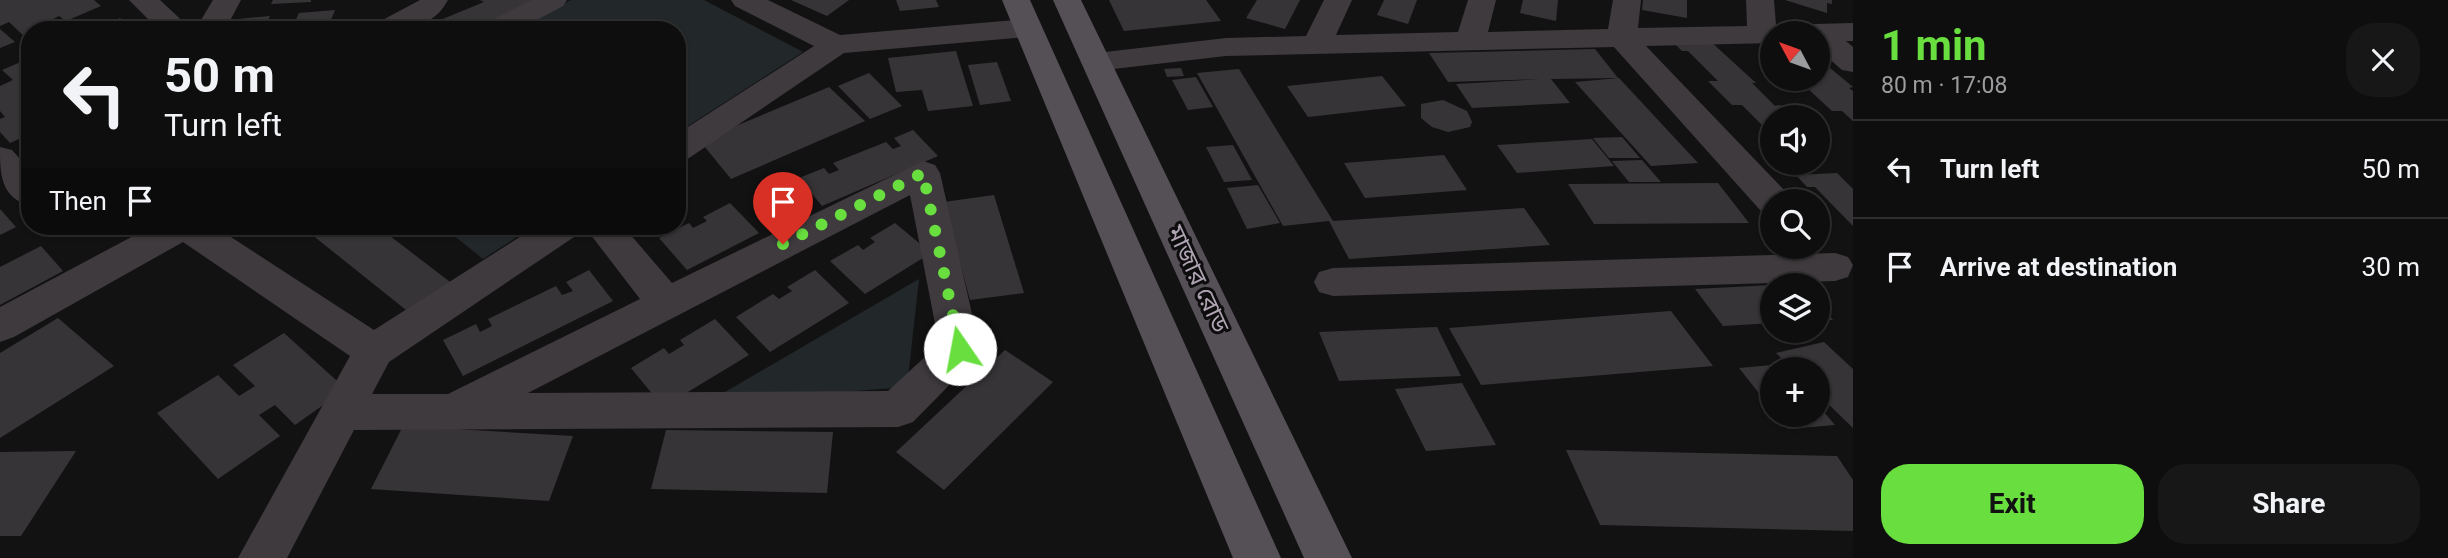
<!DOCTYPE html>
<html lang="en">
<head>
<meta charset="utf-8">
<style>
	:root { --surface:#0e0e0e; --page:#171717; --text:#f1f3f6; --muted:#9b9c9e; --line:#2e2e2e; --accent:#69de3f }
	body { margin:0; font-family:Roboto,"Noto Sans Bengali",sans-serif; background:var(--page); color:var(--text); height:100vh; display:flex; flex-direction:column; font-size:26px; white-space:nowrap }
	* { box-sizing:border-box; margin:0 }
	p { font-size:23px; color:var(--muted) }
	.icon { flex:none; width:38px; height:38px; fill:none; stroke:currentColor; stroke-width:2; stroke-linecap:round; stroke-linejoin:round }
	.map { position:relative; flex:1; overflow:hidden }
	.side { display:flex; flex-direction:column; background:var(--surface); width:595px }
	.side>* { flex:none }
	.hud { position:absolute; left:21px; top:21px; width:665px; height:214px; border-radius:28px; box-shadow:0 2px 5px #0004,0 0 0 2px var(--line); background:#0e0e0e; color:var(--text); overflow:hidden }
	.needle { width:46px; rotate:311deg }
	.buttons { position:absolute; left:1760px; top:21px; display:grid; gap:14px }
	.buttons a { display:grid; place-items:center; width:70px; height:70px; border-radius:50%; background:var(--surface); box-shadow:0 2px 5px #0004,0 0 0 2px var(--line); font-size:35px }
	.pin { position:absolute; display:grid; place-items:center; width:60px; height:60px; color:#fff; margin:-72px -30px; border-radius:50% 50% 50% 0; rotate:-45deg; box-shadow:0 0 7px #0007 }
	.pin .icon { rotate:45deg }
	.me { position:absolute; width:77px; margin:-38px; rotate:348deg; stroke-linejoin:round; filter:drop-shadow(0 0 5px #0008) }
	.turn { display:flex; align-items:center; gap:24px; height:147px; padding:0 28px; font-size:32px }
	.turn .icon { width:91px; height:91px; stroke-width:2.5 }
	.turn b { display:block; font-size:49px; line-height:60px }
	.then { display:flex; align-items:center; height:66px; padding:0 28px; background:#0003; gap:14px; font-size:26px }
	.round { display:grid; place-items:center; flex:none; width:74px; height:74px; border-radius:28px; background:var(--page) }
	.headline { display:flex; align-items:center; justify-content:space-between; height:119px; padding:0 28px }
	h1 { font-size:42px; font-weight:700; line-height:52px; color:var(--accent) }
	.cta { display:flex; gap:14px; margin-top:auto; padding:14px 28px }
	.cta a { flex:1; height:80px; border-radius:28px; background:var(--accent); color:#111; font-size:28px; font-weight:700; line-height:80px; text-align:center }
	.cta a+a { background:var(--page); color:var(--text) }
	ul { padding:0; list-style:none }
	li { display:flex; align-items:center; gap:21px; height:98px; padding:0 28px; border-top:2px solid var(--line) }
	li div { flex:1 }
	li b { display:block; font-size:26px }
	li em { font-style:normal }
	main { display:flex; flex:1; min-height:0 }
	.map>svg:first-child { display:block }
</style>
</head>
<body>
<main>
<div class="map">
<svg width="1853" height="558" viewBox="0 0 1853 558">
	<rect width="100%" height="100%" fill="#131213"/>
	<g fill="#22282a">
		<polygon points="571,0 704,0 803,52 677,133 677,30 513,30"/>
		<polygon points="442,226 534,226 483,259"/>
		<polygon points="919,279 907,387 708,402"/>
	</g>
	<g fill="#373438">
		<polygon points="0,0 94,0 101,6 66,21 59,16 53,19 59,24 45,30 30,30 30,36 26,38 9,22 0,26"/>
		<polygon points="273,0 311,0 311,2 271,4"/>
		<polygon points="480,0 537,0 474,30 416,30 484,2"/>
		<polygon points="791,0 849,0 827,16"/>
		<polygon points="896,0 936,0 939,7 900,11"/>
		<polygon points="1109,0 1206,0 1221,21 1124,31"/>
		<polygon points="1257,0 1300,0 1285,29 1246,18"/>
		<polygon points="1384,0 1417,0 1408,24 1377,15"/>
		<polygon points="1523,0 1558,0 1556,21 1520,13"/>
		<polygon points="1643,0 1687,0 1687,18 1642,10"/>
		<polygon points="1785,0 1832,0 1832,4 1827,3 1827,13"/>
		<polygon points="335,10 327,30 291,30 299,13"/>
		<polygon points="270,16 263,30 221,30 227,20"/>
		<polygon points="120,18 136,30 92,30"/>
		<polygon points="0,29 15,42 0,48"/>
		<polygon points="1709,40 1756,83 1752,83 1775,106 1780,105 1792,117 1773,117 1773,136 1742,105 1732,105 1708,81 1718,81 1688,51 1682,51 1673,42"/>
		<polygon points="1595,49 1618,78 1551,79 1570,103 1472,108 1456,84 1541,79 1448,82 1429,53"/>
		<polygon points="956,51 973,106 928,111 922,90 896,92 888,58"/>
		<polygon points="30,58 30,120 27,122 30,134 10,143 0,132 0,119 5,117 0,111 0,86 13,80 2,70"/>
		<polygon points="1818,58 1853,87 1849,88 1853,91 1853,121 1842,111 1832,111 1806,87 1816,86 1808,79 1818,79"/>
		<polygon points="997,62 1011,101 980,105 968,65"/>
		<polygon points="1181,68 1184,76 1167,77 1164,69"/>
		<polygon points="1239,69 1333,221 1524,208 1550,245 1349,259 1329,221 1283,226 1197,73"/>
		<polygon points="869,73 902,106 870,119 838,86"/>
		<polygon points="1382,76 1406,106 1308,117 1287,86"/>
		<polygon points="1196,77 1213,107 1188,110 1172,80"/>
		<polygon points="1619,78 1698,163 1651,166 1575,82"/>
		<polygon points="829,87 865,121 731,179 700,141"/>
		<polygon points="1443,100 1467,111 1472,122 1470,127 1448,132 1432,127 1421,118 1421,104"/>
		<polygon points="913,130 938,156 822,206 799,178 824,168 829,174 839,170 833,163 886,142 893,149 901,146 894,138"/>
		<polygon points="1622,137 1640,158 1609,158 1593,138"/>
		<polygon points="1592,139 1614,166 1517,173 1497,145"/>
		<polygon points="1233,145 1252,180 1224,182 1206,147"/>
		<polygon points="1444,155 1467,190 1365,198 1344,163"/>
		<polygon points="1642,160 1661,182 1629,182 1612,161"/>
		<polygon points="1837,173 1853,189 1853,226 1815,187 1807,187 1796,175"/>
		<polygon points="1718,183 1749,223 1594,224 1568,184"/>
		<polygon points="1258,185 1280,223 1247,229 1227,188"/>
		<polygon points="994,195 1024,293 970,300 944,202"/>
		<polygon points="730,203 759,233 687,270 659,238 689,223 693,228 707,221 703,217"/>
		<polygon points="0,209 16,227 0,235"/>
		<polygon points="895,223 931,253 865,294 830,261 858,245 863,250 875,242 870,238"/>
		<polygon points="301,226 377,226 454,285 411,314"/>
		<polygon points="41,246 63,271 0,305 0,267"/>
		<polygon points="589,270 613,301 463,376 443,340 476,324 480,332 492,326 488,319 556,286 562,295 573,291 566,282"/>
		<polygon points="815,270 849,303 770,352 736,317 773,294 779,299 792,291 787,287"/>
		<polygon points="1773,285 1773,323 1723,326 1695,289"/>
		<polygon points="1818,302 1833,320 1818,321"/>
		<polygon points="1671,311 1713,366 1481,385 1449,328"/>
		<polygon points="58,318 114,366 0,438 0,353"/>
		<polygon points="715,319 749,355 663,407 631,368 664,348 669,354 684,345 680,340"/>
		<polygon points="1437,327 1461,376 1339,381 1319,332"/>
		<polygon points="284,333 346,389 295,425 275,405 259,415 280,436 218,479 157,413 218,375 239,396 255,386 233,365"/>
		<polygon points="1824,342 1853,369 1853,428 1818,394 1818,369 1793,369 1776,353"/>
		<polygon points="1005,350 1053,382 944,490 896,452"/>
		<polygon points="1784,364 1788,369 1773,369 1773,411 1739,368"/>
		<polygon points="1462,383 1496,445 1426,451 1395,389"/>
		<polygon points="1818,405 1835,425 1788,429 1776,415 1818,415"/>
		<polygon points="403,426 573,436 549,501 371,489"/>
		<polygon points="666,430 833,432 827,493 651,489"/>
		<polygon points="1566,450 1837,456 1853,480 1853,531 1600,525"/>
		<polygon points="76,451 21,536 0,536 0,452"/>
	</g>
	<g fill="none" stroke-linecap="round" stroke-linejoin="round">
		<g fill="#3e3a3e" fill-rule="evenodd">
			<polygon points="129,0 160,0 192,30 159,30"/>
			<polygon points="213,0 241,0 225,30 195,30"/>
			<path d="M420,0H448C432,30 402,30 371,30L375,24Z"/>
			<polygon points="531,0 567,0 563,6 518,30 480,30 484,24"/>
			<polygon points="731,0 768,0 840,35 1026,19 1037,22 1041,28 1037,34 1026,37 844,53 689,158 677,161 677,134 814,46 735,6"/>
			<polygon points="1324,0 1352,0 1336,35 1458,32 1468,0 1496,0 1488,32 1608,29 1613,0 1641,0 1638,28 1747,26 1746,0 1774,0 1776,25 1853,23 1853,41 1846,41 1853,47 1853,72 1842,70 1818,49 1818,33 1773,33 1773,43 1646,46 1786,192 1791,201 1773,201 1773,213 1760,210 1614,47 1226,56 1096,71 1085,69 1081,62 1085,55 1096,53 1226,38 1306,36"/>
			<path d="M0,147L12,150L30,170V206C0,197 0,174 0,147Z"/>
			<path d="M923,161L935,165L940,173L980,349L974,360L913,422L898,427L354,430L287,558H238L350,356L183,242L14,337L0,342V307L152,226H214L374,330L537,226H582L577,235L389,362L372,394H448L640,299L584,226H623L672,283ZM910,195L939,344L888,391L528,393Z"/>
			<polygon points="1835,253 1848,257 1853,265 1848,277 1835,281 1333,296 1319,292 1314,282 1319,272 1333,268"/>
		</g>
		<g fill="#554f56" fill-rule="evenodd">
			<polygon points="1002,0 1030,0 1281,558 1233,558"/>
			<polygon points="1053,0 1081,0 1352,558 1304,558"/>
		</g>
	</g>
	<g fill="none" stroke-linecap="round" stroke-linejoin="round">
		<polyline stroke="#69de3f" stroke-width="12" stroke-dasharray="0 21.6" points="783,244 923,173 960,349"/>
	</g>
	<g text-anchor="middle" stroke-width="6" stroke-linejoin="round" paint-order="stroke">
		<g font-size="24" fill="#afa4b2" stroke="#0e0d0e">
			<text transform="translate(1198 279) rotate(65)" y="8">মাজার রোড</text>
		</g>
	</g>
</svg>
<div class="buttons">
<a><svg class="needle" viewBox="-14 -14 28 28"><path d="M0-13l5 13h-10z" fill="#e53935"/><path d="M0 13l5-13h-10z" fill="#9b9c9e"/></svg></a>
<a><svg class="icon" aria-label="sound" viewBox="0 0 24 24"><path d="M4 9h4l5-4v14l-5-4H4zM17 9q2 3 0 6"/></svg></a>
<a><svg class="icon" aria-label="search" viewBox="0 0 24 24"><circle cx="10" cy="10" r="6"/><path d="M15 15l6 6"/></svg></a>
<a><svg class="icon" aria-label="layers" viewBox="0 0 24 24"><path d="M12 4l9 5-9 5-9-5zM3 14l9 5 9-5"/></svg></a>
<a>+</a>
</div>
<div class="pin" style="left:783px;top:244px;background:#d93025"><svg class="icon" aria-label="arrive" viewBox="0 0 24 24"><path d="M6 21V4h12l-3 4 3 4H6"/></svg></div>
<svg class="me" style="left:960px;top:349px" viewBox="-20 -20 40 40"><circle r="19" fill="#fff"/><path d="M0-13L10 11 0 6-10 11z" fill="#69de3f"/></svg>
<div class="hud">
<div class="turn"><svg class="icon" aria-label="left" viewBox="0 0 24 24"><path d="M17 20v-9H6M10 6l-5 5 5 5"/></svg><div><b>50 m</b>Turn left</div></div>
<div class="then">Then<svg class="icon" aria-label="arrive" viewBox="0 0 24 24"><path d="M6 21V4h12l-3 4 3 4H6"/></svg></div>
</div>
</div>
<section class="side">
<div class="headline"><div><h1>1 min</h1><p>80 m · 17:08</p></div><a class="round"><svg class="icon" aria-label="close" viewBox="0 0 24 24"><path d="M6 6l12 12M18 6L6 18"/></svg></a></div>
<ul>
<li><svg class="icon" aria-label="left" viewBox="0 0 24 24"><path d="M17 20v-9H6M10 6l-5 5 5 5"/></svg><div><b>Turn left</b></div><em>50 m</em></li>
<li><svg class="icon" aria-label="arrive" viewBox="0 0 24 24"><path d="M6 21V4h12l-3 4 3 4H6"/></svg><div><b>Arrive at destination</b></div><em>30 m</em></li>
</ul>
<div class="cta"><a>Exit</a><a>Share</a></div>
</section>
</main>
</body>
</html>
